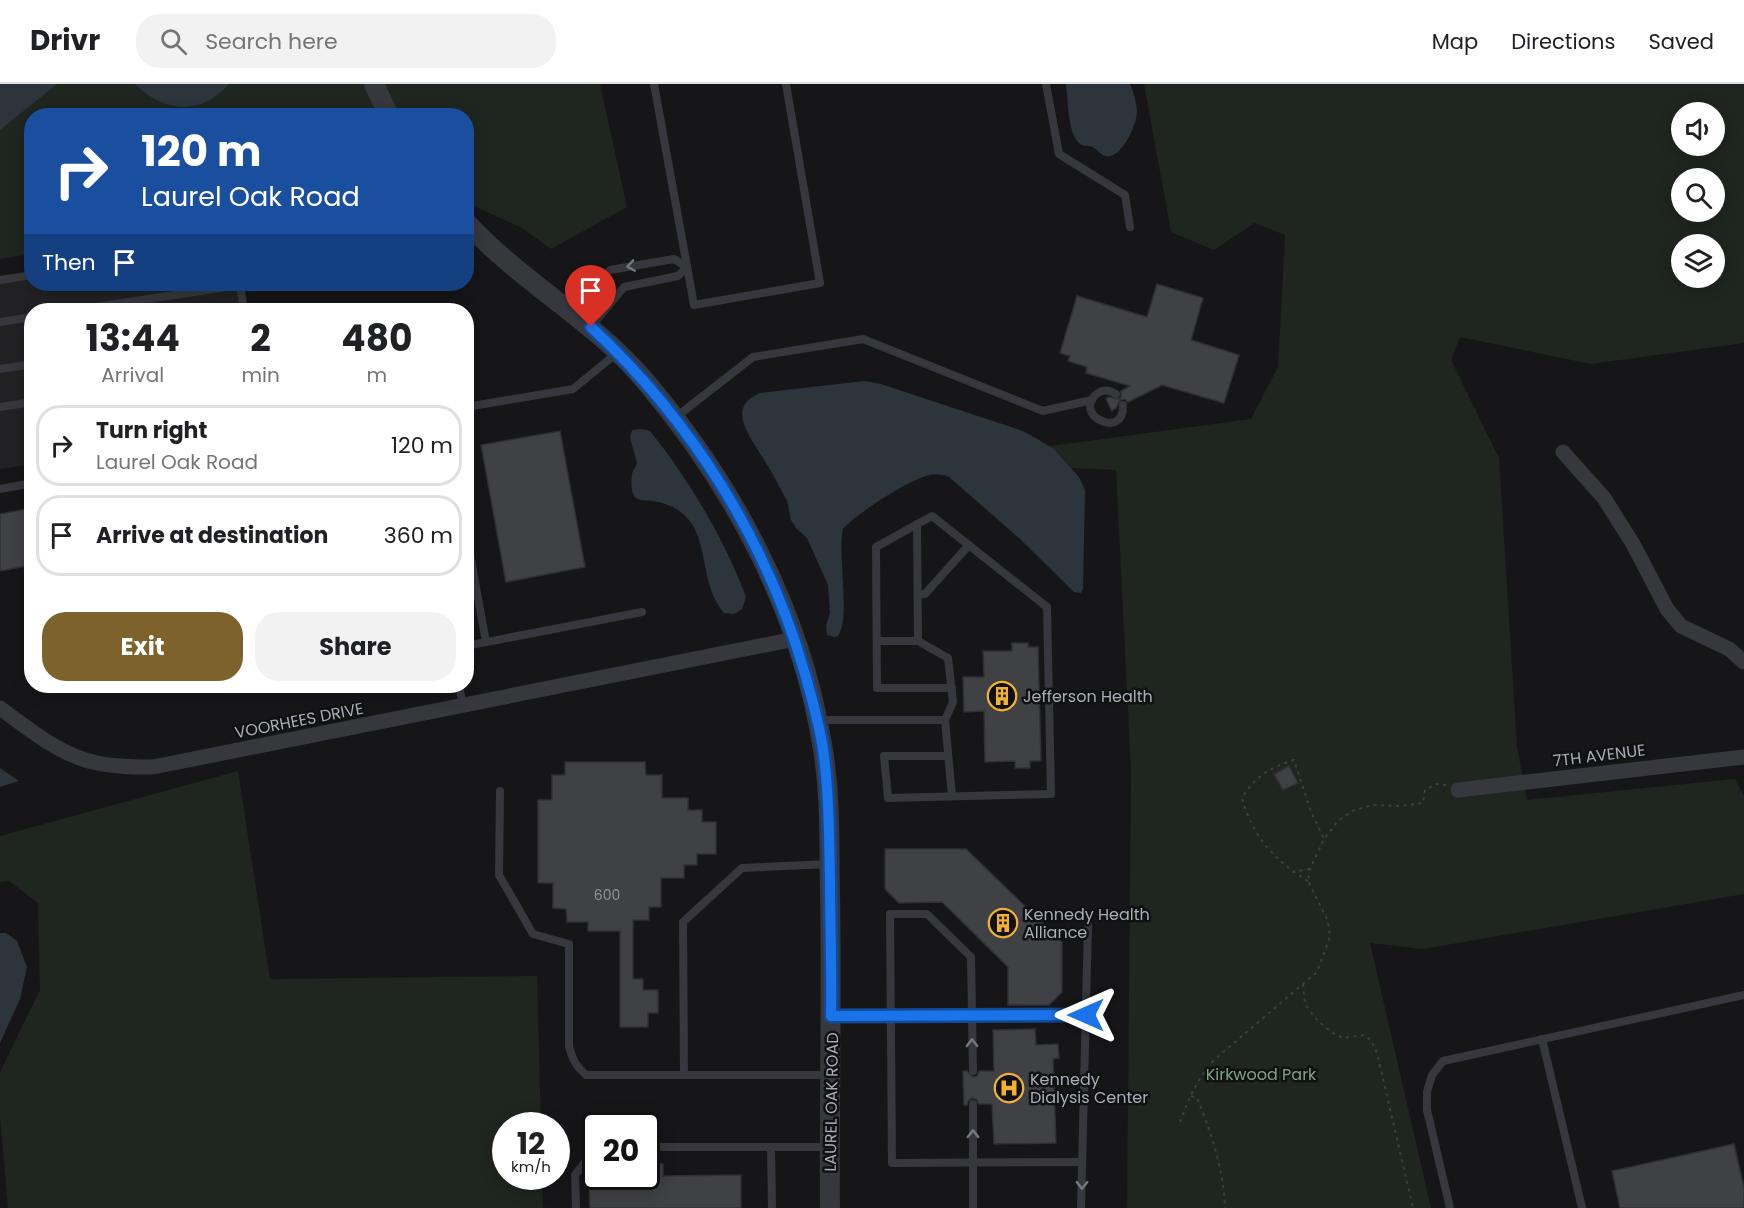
<!DOCTYPE html>
<html lang="en">
<head>
<meta charset="utf-8">
<style>
	:root { --surface:#fff; --page:#f2f2f2; --text:#202124; --muted:#757577; --line:#e0e0e0; --accent:#7e622b }
	body { margin:0; font-family:Poppins,sans-serif; background:var(--page); color:var(--text); height:100vh; display:flex; flex-direction:column; font-size:22px; white-space:nowrap }
	* { box-sizing:border-box; margin:0 }
	p { font-size:20px; color:var(--muted) }
	.icon { flex:none; width:33px; height:33px; fill:none; stroke:currentColor; stroke-width:2; stroke-linecap:round; stroke-linejoin:round }
	.map { position:relative; flex:1; overflow:hidden }
	.details { position:absolute; left:24px; top:219px; width:450px; height:390px; display:flex; flex-direction:column; background:var(--surface); border-radius:24px; box-shadow:0 3px 15px #0003 }
	.details>* { flex:none }
	.top-card { position:absolute; left:24px; top:24px; width:450px; height:183px; border-radius:24px; box-shadow:0 3px 15px #0003; background:#1a4fa0; color:#fff; overflow:hidden }
	.fabs { position:absolute; left:1671px; top:18px; display:grid; gap:12px }
	.fabs a { display:grid; place-items:center; width:54px; height:54px; border-radius:50%; background:var(--surface); box-shadow:0 3px 15px #0003; font-size:30px }
	.speed { position:absolute; left:492px; top:1028px; display:flex; gap:12px; font-size:30px; font-weight:700; text-align:center }
	.speed>* { display:grid; place-content:center; width:78px; height:78px; border-radius:50%; background:var(--surface); box-shadow:0 3px 15px #0003; line-height:1 }
	.speed small { font-size:15px; font-weight:400 }
	.speed .limit { border:3px solid #111; border-radius:9px; background:#fff; color:#111 }
	.pin { position:absolute; display:grid; place-items:center; width:51px; height:51px; color:#fff; margin:-62px -26px; border-radius:50% 50% 50% 0; rotate:-45deg; box-shadow:0 0 6px #0007 }
	.pin .icon { rotate:45deg }
	.me { position:absolute; width:66px; margin:-33px; rotate:270deg; stroke-linejoin:round; filter:drop-shadow(0 0 4px #0008) }
	.turn { display:flex; align-items:center; gap:21px; height:126px; padding:0 18px; font-size:27px }
	.turn .icon { width:78px; height:78px; stroke-width:2.5 }
	.turn b { display:block; font-size:42px; line-height:51px }
	.then { display:flex; align-items:center; height:57px; padding:0 18px; background:#0003; gap:12px; font-size:22px }
	.eta { display:flex; justify-content:space-evenly; align-items:center; height:102px; text-align:center }
	.eta b { font-size:36px; font-weight:700; line-height:42px }
	.cta { display:flex; gap:12px; margin-top:auto; padding:12px 18px }
	.cta a { flex:1; height:69px; border-radius:24px; background:var(--accent); color:#fff; font-size:24px; font-weight:700; line-height:69px; text-align:center }
	.cta a+a { background:var(--page); color:var(--text) }
	ul { padding:0; list-style:none }
	li { display:flex; align-items:center; gap:18px; height:81px; margin:0 12px 9px; padding:0 6px; border:3px solid var(--line); border-radius:24px }
	li div { flex:1 }
	li b { display:block; font-size:22px }
	li em { font-style:normal }
	header { display:flex; align-items:center; gap:36px; box-sizing:border-box; height:84px; padding:0 30px; background:var(--surface); border-bottom:2px solid var(--line) }
	header strong { font-size:28px }
	nav { display:flex; gap:33px; margin-inline-start:auto; font-size:21px }
	.search { width:420px; height:54px; background:var(--page); display:flex; align-items:center; gap:15px; box-sizing:border-box; padding:0 21px; border-radius:24px; color:var(--muted); font-size:22px }
	.map>svg:first-child { display:block }
</style>
</head>
<body>
<header>
<strong>Drivr</strong>
<div class="search"><svg class="icon" aria-label="search" viewBox="0 0 24 24"><circle cx="10" cy="10" r="6"/><path d="M15 15l6 6"/></svg>Search here</div>
<nav><a>Map</a><a>Directions</a><a>Saved</a></nav>
</header>
<div class="map">
<svg width="1744" height="1124" viewBox="0 0 1744 1124">
	<rect width="100%" height="100%" fill="#161618"/>
	<polygon fill="#222225" points="31,191 32,200 240,200 244,226 32,226 31,380 0,385 0,196"/>
	<g fill="#1e261f" fill-rule="evenodd">
		<polygon points="0,0 600,0 627,123 551,165 522,144 467,119 466,32 32,32 31,170 0,175"/>
		<path d="M1144,0H1744V259L1591,280L1460,253L1451,276L1499,374L1517,663L1527,716L1735,695L1744,712V810L1423,865L1370,859L1431,1124H1127L1131,687L1116,386L1071,384L1051,362L1251,335L1278,283L1285,151L1255,139L1214,166L1171,148ZM1682,28H1714V62H1682ZM1682,94H1714V128H1682ZM1682,160H1714V194H1682Z"/>
		<polygon points="238,687 270,895 537,892 541,1041 506,1041 506,1092 542,1092 543,1124 8,1124 0,1032 0,988 40,906 38,819 9,797 0,798 0,752"/>
	</g>
	<g fill="#2c353c">
		<polygon points="0,0 57,0 0,46"/>
		<path d="M135,0H229C201,32 164,29 135,0Z"/>
		<path d="M1066,0H1130C1134,8 1136,18 1137,27C1137,40 1122,76 1105,72C1101,71 1098,66 1094,64C1089,60 1083,64 1078,58C1068,48 1068,15 1066,0Z"/>
		<path d="M864,297L881,300L1023,347L1053,364L1079,393L1085,406L1083,504L1081,509L1074,508L1019,454L949,393C942,390 933,390 926,392C906,398 857,429 843,445C837,471 851,534 838,552L834,553L827,551L826,542L830,529L828,501L807,454L797,445L791,436L787,417C779,402 771,386 761,371C749,351 726,323 760,309Z"/>
		<path d="M641,345L650,347C688,394 725,456 746,513L742,525L734,530L724,529C700,501 709,461 689,436C680,425 667,419 653,417C647,416 640,418 635,413C631,409 631,396 632,391C632,387 636,383 637,379L630,354L632,346Z"/>
		<polygon points="0,684 19,697 0,703"/>
		<polygon points="0,849 6,849 17,857 27,883 20,915 0,959"/>
	</g>
	<g fill="#404145" stroke="#303034" stroke-width="1.5">
		<polygon points="1157,200 1203,214 1191,256 1239,271 1224,319 1162,301 1128,318 1125,315 1120,316 1116,324 1112,327 1106,315 1109,313 1118,315 1121,313 1121,307 1130,302 1086,289 1087,283 1068,277 1070,272 1060,269 1077,212 1147,233"/>
		<polygon points="560,347 585,483 506,498 481,361"/>
		<polygon points="32,424 32,481 0,487 0,430"/>
		<polygon points="1012,559 1028,559 1028,563 1038,563 1041,677 1030,677 1030,684 1015,684 1015,677 985,678 984,627 964,628 963,593 984,593 983,567 1012,567"/>
		<polygon points="565,678 645,678 646,691 662,691 662,714 688,714 688,726 702,726 702,738 716,738 716,770 697,770 697,781 684,781 684,794 661,794 661,823 649,823 649,836 633,836 633,895 643,895 643,906 658,906 658,929 648,929 648,943 620,943 620,847 588,847 588,838 567,838 566,825 553,824 553,799 538,799 538,716 552,716 552,691 565,691"/>
		<polygon points="1289,682 1298,699 1283,706 1274,690"/>
		<polygon points="885,765 966,765 1062,858 1062,908 1049,921 1008,921 1008,883 942,818 899,819 885,805"/>
		<polygon points="1035,945 1036,961 1058,960 1059,974 1053,975 1056,1059 994,1060 992,1020 979,1020 976,1015 972,1014 968,1017 967,1021 964,1021 963,987 967,987 973,993 977,992 979,987 994,987 993,946"/>
		<polygon points="1734,1060 1744,1104 1744,1124 1620,1124 1612,1087"/>
		<polygon points="646,1080 663,1080 663,1092 741,1091 741,1124 590,1124 589,1101 600,1093 646,1092"/>
	</g>
	<g fill="none" stroke-linecap="round" stroke-linejoin="round">
		<g stroke="#3d3f44" stroke-width="2" stroke-dasharray="3 4.5" stroke-linecap="butt">
			<polyline points="1292,788 1310,785"/>
			<path d="M1308,797C1275,777 1252,752 1242,714C1254,693 1271,683 1294,676L1311,728L1324,755"/>
			<polyline points="1303,900 1305,920 1314,933 1331,948 1343,954 1363,951 1371,956 1377,969 1413,1124"/>
			<path d="M1191,1012L1197,1014C1211,1048 1224,1087 1225,1124"/>
			<path d="M1180,1038C1189,1014 1197,995 1214,976L1317,888L1330,853L1328,837L1308,797L1310,785L1324,755L1338,737L1352,727L1372,721L1400,722L1423,719L1425,706L1436,700L1446,701"/>
		</g>
		<g stroke="#37383d" stroke-width="8">
			<polyline points="654,0 694,221 820,199 786,0"/>
			<polyline points="1046,0 1059,70 1125,111 1130,143"/>
			<polyline points="0,196 32,191"/>
			<polyline points="240,200 244,226"/>
			<polyline points="76,226 240,201"/>
			<polyline points="571,227 610,186 674,175 687,183 678,192 624,203 591,243"/>
			<polyline points="0,238 32,233"/>
			<polyline points="0,285 32,280"/>
			<path d="M1116,310C1110,306 1104,305 1098,309C1070,329 1124,358 1123,321"/>
			<polyline points="0,323 32,318"/>
			<polyline points="466,323 573,305 617,269"/>
			<polyline points="676,333 753,273 863,255 1043,327 1092,316"/>
			<polyline points="0,405 32,399"/>
			<polyline points="917,440 918,557 948,574 953,618 945,636 952,712"/>
			<polyline points="466,448 486,558"/>
			<polyline points="918,511 925,510 969,461"/>
			<polyline points="877,557 918,557"/>
			<polyline points="466,562 642,528"/>
			<polyline points="459,602 463,622"/>
			<polyline points="818,636 945,636"/>
			<polyline points="948,672 884,672 888,714 1051,710 1047,523 932,432 876,463 877,604 952,604"/>
			<path d="M500,707L499,791L533,850L569,860V962C572,975 576,982 586,991H829"/>
			<polyline points="831,932 1086,931"/>
			<polyline points="1542,955 1582,1124"/>
			<polyline points="973,987 971,873 927,830 890,830 892,1079 1082,1078"/>
			<polyline points="684,991 683,838 742,784 828,780"/>
			<polyline points="973,1020 973,1124"/>
			<polyline points="646,1063 771,1063 772,1124"/>
			<polyline points="771,1063 830,1063"/>
			<polyline points="576,1124 575,1091 596,1064"/>
			<polyline points="1081,1124 1088,841"/>
			<polyline points="1450,1124 1427,1026 1427,1008 1432,991 1443,977 1744,911"/>
		</g>
		<g stroke="#37383d" stroke-width="15">
			<polyline points="1563,368 1604,414 1633,460 1667,525 1681,542 1729,565 1744,578"/>
			<path d="M0,624C29,645 61,672 97,679C115,683 134,683 153,683L795,555"/>
			<polyline points="1458,706 1744,673"/>
		</g>
		<g stroke="#37383d" stroke-width="20">
			<polyline points="374,0 389,32"/>
			<path d="M466,138C521,198 594,236 646,298C733,401 800,526 822,660C831,710 829,761 830,811C832,915 829,1020 830,1124"/>
		</g>
	</g>
	<defs><path id="oneway-chevron" d="M-2-3.5L2.5 0L-2 3.5" fill="none" stroke-width="1.6" stroke-linecap="round" stroke-linejoin="round" transform="scale(1.5)"/></defs>
	<g stroke="#757881">
		<use href="#oneway-chevron" transform="translate(631 182) rotate(171)"/>
		<use href="#oneway-chevron" transform="translate(972 959) rotate(-91)"/>
		<use href="#oneway-chevron" transform="translate(973 1050) rotate(-90)"/>
		<use href="#oneway-chevron" transform="translate(1082 1101) rotate(91)"/>
	</g>
	<g fill="none" stroke-linecap="round" stroke-linejoin="round">
		<g stroke="#114b97" stroke-width="15">
			<path id="route" d="M591,243C692,337 767,457 805,590C812,615 819,639 823,665C829,708 829,752 830,796C830,841 832,887 831,932L1086,931"/>
		</g>
		<use href="#route" stroke="#1a73e8" stroke-width="10"/>
	</g>
	<defs>
		<g id="building-ring" transform="scale(1.5)"><circle r="9.5" fill="#111113" stroke="#f2b134" stroke-width="1.5"/><path d="M-4-6H4V6H1V3H-1V6H-4ZM-2.5-4.3h1.7v1.8h-1.7ZM.8-4.3h1.7v1.8H.8ZM-2.5-1h1.7V.8h-1.7ZM.8-1h1.7V.8H.8Z" fill="#f2b134"/></g>
		<g id="hospital-ring" transform="scale(1.5)"><circle r="9.5" fill="#111113" stroke="#f2b134" stroke-width="1.5"/><path d="M-5-5h3v3.5h4V-5h3V5h-3V1.5h-4V5h-3Z" fill="#f2b134"/></g>
	</defs>
	<g fill-rule="evenodd">
		<use href="#building-ring" x="1002" y="612"/>
		<use href="#building-ring" x="1003" y="839"/>
		<use href="#hospital-ring" x="1009" y="1004"/>
	</g>
	<g text-anchor="middle" stroke-width="5" stroke-linejoin="round" paint-order="stroke">
		<g font-size="14" fill="#8e929b">
			<text x="607" y="816">600</text>
		</g>
		<g font-size="16" fill="#a8adb8" stroke="#111113" text-anchor="start">
			<text x="1023" y="618">Jefferson Health</text>
			<text x="1024" y="836">Kennedy Health<tspan x="1024" dy="18">Alliance</tspan></text>
			<text x="1030" y="1001">Kennedy<tspan x="1030" dy="18">Dialysis Center</tspan></text>
		</g>
		<g font-size="16" fill="#a8adb8" stroke="#111113">
			<text transform="translate(299 636) rotate(-11)" y="6">VOORHEES DRIVE</text>
			<text transform="translate(1599 671) rotate(-7)" y="6">7TH AVENUE</text>
			<text transform="translate(831 1018) rotate(-89)" y="6">LAUREL OAK ROAD</text>
		</g>
		<g font-size="16" fill="#7fa381" stroke="#111113">
			<text x="1261" y="996">Kirkwood Park</text>
		</g>
	</g>
</svg>
<div class="fabs">
<a><svg class="icon" aria-label="sound" viewBox="0 0 24 24"><path d="M4 9h4l5-4v14l-5-4H4zM17 9q2 3 0 6"/></svg></a>
<a><svg class="icon" aria-label="search" viewBox="0 0 24 24"><circle cx="10" cy="10" r="6"/><path d="M15 15l6 6"/></svg></a>
<a><svg class="icon" aria-label="layers" viewBox="0 0 24 24"><path d="M12 4l9 5-9 5-9-5zM3 14l9 5 9-5"/></svg></a>
</div>
<div class="speed"><div>12<small>km/h</small></div><div class="limit">20</div></div>
<div class="pin" style="left:591px;top:243px;background:#d93025"><svg class="icon" aria-label="arrive" viewBox="0 0 24 24"><path d="M6 21V4h12l-3 4 3 4H6"/></svg></div>
<svg class="me" style="left:1086px;top:931px" viewBox="-20 -20 40 40"><path d="M0-17L14 15 0 8-14 15z" fill="#1a73e8" stroke="#fff" stroke-width="4"/></svg>
<div class="top-card">
<div class="turn"><svg class="icon" aria-label="right" viewBox="0 0 24 24"><path d="M7 20v-9h11M14 6l5 5-5 5"/></svg><div><b>120 m</b>Laurel Oak Road</div></div>
<div class="then">Then<svg class="icon" aria-label="arrive" viewBox="0 0 24 24"><path d="M6 21V4h12l-3 4 3 4H6"/></svg></div>
</div>
<section class="details">
<div class="eta">
<div><b>13:44</b><p>Arrival</p></div>
<div><b>2</b><p>min</p></div>
<div><b>480</b><p>m</p></div>
</div>
<ul>
<li><svg class="icon" aria-label="right" viewBox="0 0 24 24"><path d="M7 20v-9h11M14 6l5 5-5 5"/></svg><div><b>Turn right</b><p>Laurel Oak Road</p></div><em>120 m</em></li>
<li><svg class="icon" aria-label="arrive" viewBox="0 0 24 24"><path d="M6 21V4h12l-3 4 3 4H6"/></svg><div><b>Arrive at destination</b></div><em>360 m</em></li>
</ul>
<div class="cta"><a>Exit</a><a>Share</a></div>
</section>
</div>
</body>
</html>
